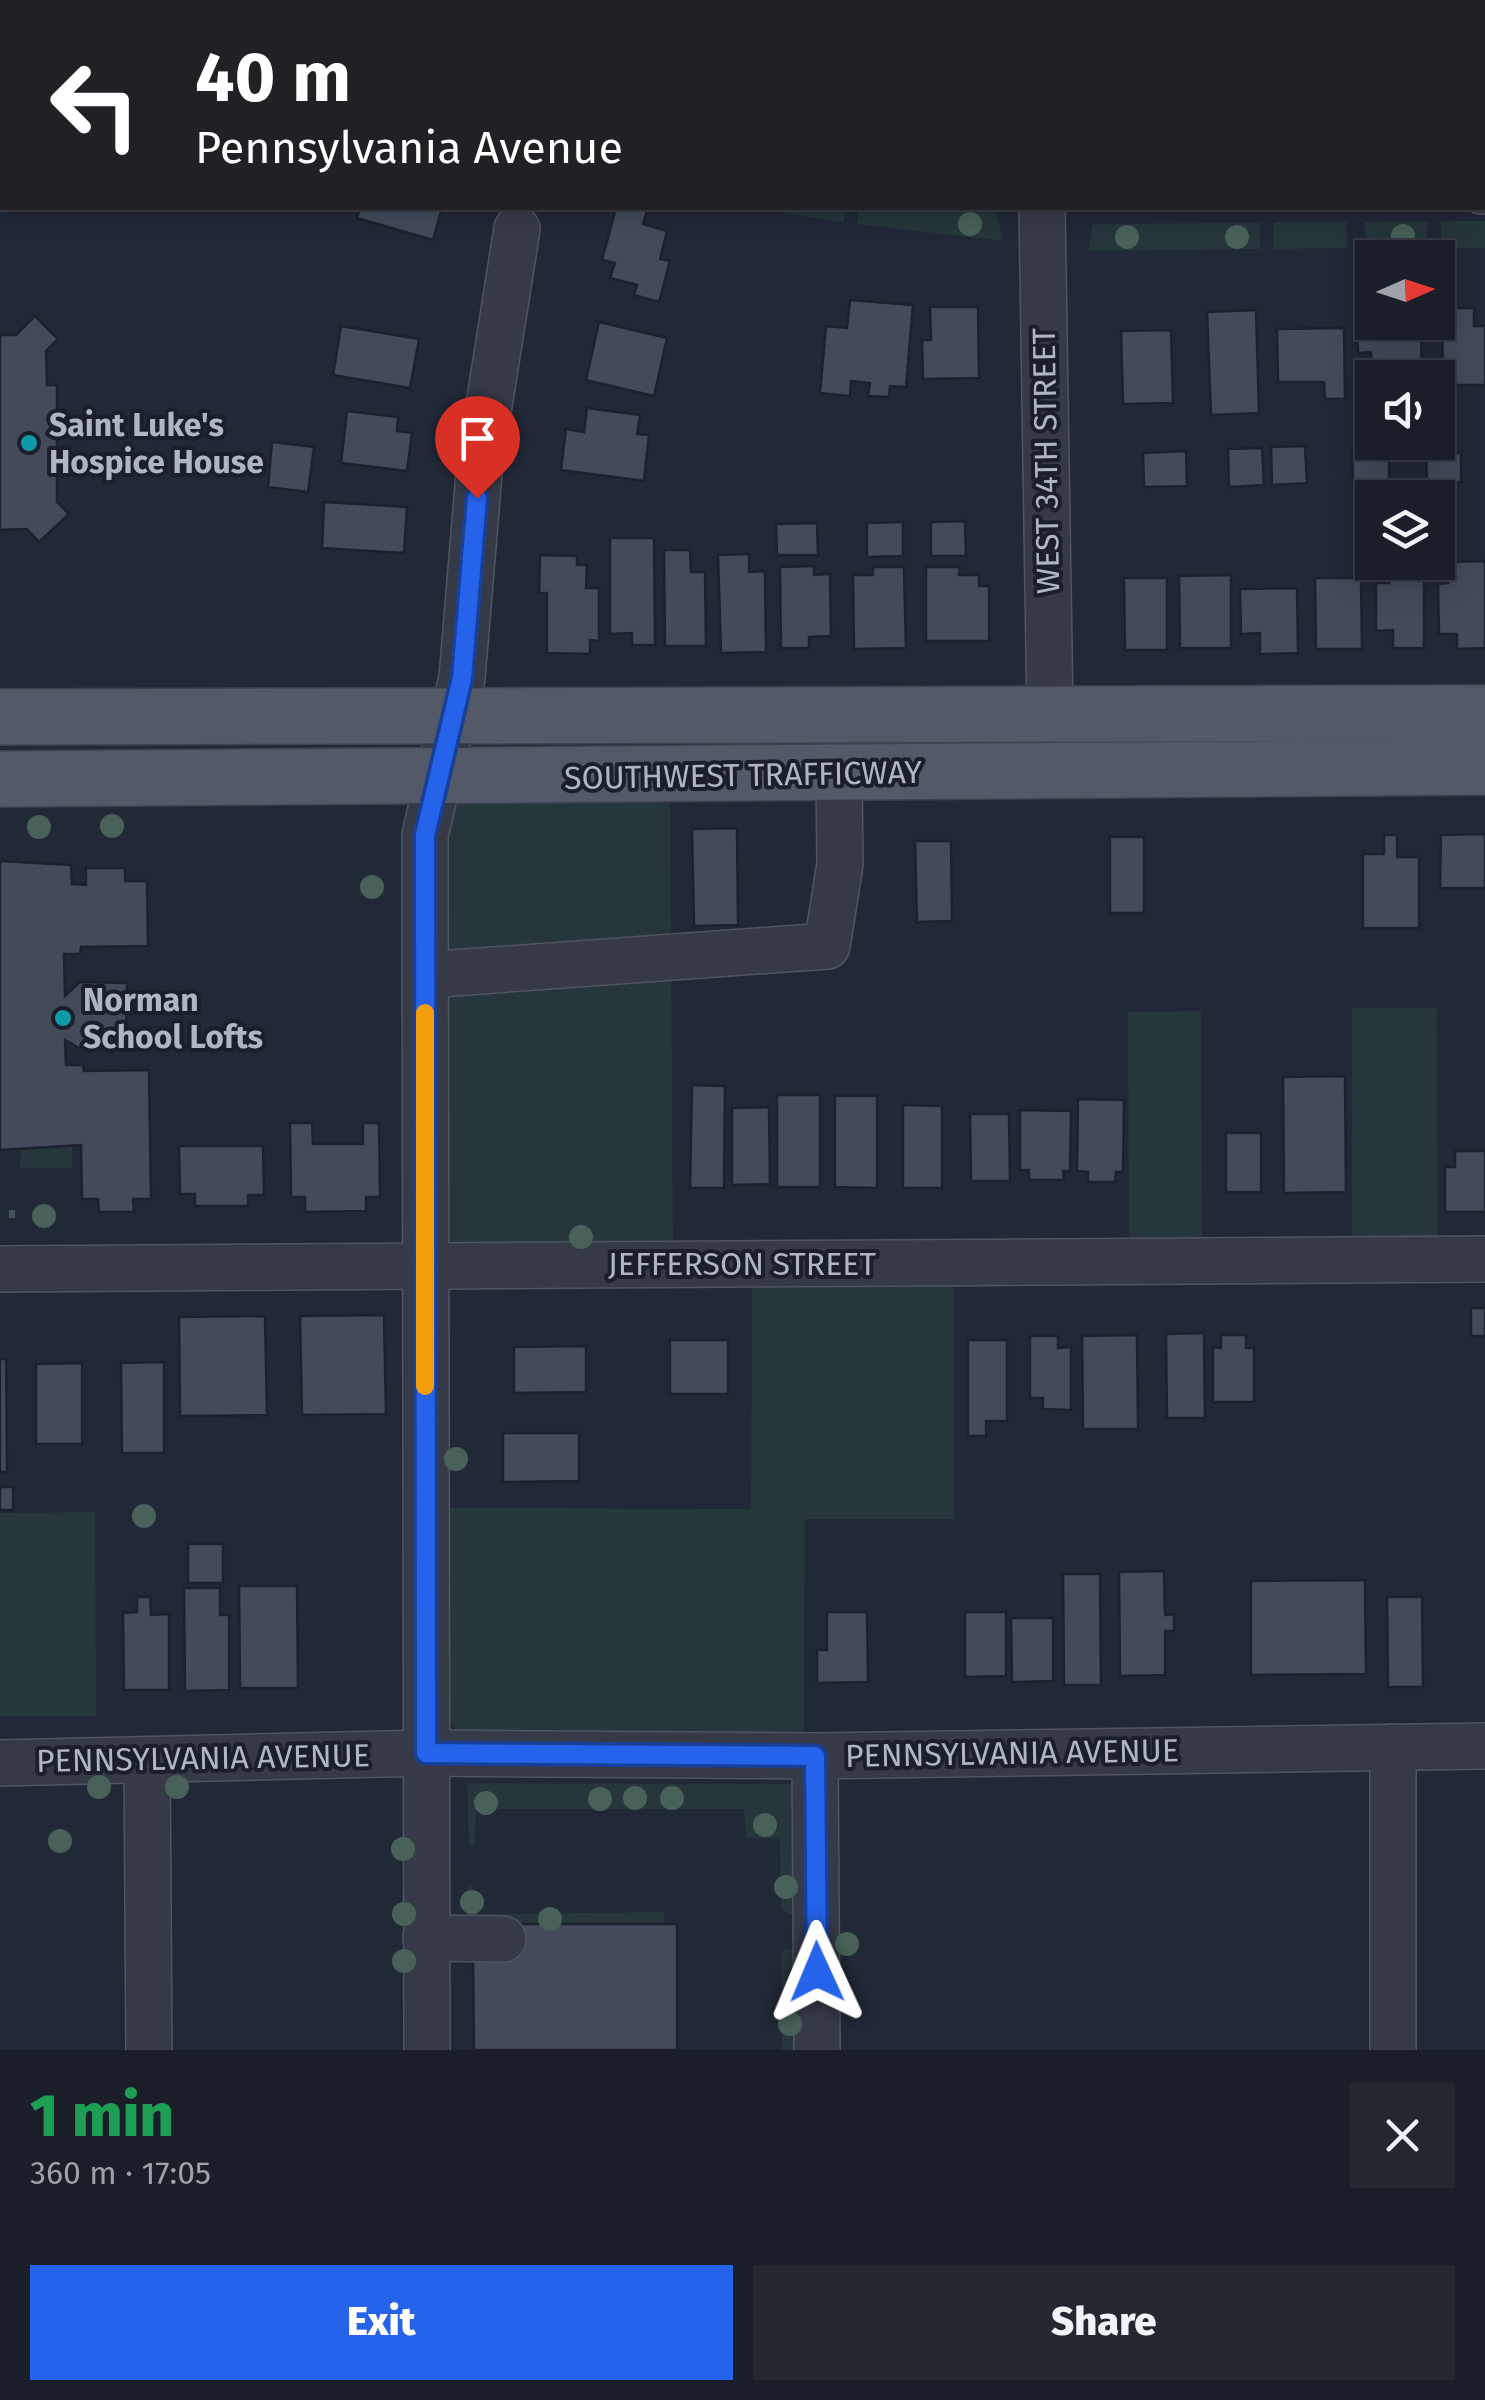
<!DOCTYPE html>
<html lang="en">
<head>
<meta charset="utf-8">
<style>
	:root { --surface:#191e28; --page:#222730; --text:#f1f3f6; --muted:#9fa2a8; --line:#373c45; --accent:#2563eb }
	body { margin:0; font-family:"Fira Sans",sans-serif; background:var(--page); color:var(--text); height:100vh; display:flex; flex-direction:column; font-size:38px; white-space:nowrap }
	* { box-sizing:border-box; margin:0 }
	p { font-size:32px; color:var(--muted) }
	.icon { flex:none; width:55px; height:55px; fill:none; stroke:currentColor; stroke-width:2; stroke-linecap:round; stroke-linejoin:round }
	.map { position:relative; height:2050px; overflow:hidden }
	.panel { display:flex; flex-direction:column; background:var(--surface); flex:1 }
	.panel>* { flex:none }
	.top-card { position:absolute; left:0px; top:0px; width:1485px; height:210px; box-shadow:0 5px 25px #0003,0 0 0 2px var(--line); background:#202124; color:#fff; overflow:hidden }
	.needle { width:65px; rotate:87deg }
	.tools { position:absolute; left:1355px; top:240px; display:grid; gap:20px }
	.tools a { display:grid; place-items:center; width:100px; height:100px; border-radius:0px; background:var(--surface); box-shadow:0 5px 25px #0003,0 0 0 2px var(--line); font-size:50px }
	.pin { position:absolute; display:grid; place-items:center; width:85px; height:85px; color:#fff; margin:-102px -42px; border-radius:50% 50% 50% 0; rotate:-45deg; box-shadow:0 0 10px #0007 }
	.pin .icon { rotate:45deg }
	.me { position:absolute; width:110px; margin:-55px; rotate:359deg; stroke-linejoin:round; filter:drop-shadow(0 0 8px #0008) }
	.turn { display:flex; align-items:center; gap:35px; height:210px; padding:0 30px; font-size:45px }
	.turn .icon { width:130px; height:130px; stroke-width:2.5 }
	.turn b { display:block; font-size:70px; line-height:85px }
	.round { display:grid; place-items:center; flex:none; width:105px; height:105px; border-radius:0px; background:var(--page) }
	.headline { display:flex; align-items:center; justify-content:space-between; height:170px; padding:0 30px }
	h1 { font-size:60px; font-weight:800; line-height:75px; color:#1e9e55 }
	.action { display:flex; gap:20px; margin-top:auto; padding:20px 30px }
	.action a { flex:1; height:115px; border-radius:0px; background:var(--accent); color:#fff; font-size:40px; font-weight:800; line-height:115px; text-align:center }
	.action a+a { background:var(--page); color:var(--text) }
	.map>svg:first-child { display:block }
</style>
</head>
<body>
<div class="map">
<svg width="1485" height="2050" viewBox="0 0 1485 2050">
	<rect width="100%" height="100%" fill="#212836"/>
	<g fill="#26363a">
		<polygon points="497,0 808,0 811,2 504,2"/>
		<polygon points="758,208 845,208 845,209 844,223"/>
		<polygon points="859,208 987,208 997,215 1003,241 857,224"/>
		<polygon points="1427,221 1427,248 1366,248 1365,222"/>
		<rect x="1441" y="221" width="44" height="27"/>
		<polygon points="1274,222 1346,222 1347,248 1274,249"/>
		<polygon points="1260,223 1260,249 1088,251 1093,224"/>
		<polygon points="670,796 673,1246 461,1248 447,1239 447,814 456,798"/>
		<polygon points="1352,1008 1437,1008 1438,1241 1352,1242"/>
		<polygon points="1201,1011 1202,1240 1129,1240 1128,1012"/>
		<polygon points="22,1145 72,1145 72,1168 19,1168"/>
		<polygon points="752,1279 954,1279 954,1519 805,1519 804,1733 460,1733 446,1721 446,1508 751,1509"/>
		<polygon points="95,1512 96,1716 0,1716 0,1513"/>
		<polygon points="467,1783 795,1784 794,1915 781,1910 780,1839 746,1838 744,1809 476,1809 475,1844 469,1848"/>
		<polygon points="472,1884 477,1914 664,1912 665,1923 467,1924 468,1886"/>
		<polygon points="796,1948 796,2050 782,2050 781,1957 784,1949"/>
	</g>
	<g fill="#434b5a" stroke="#1c212d" stroke-width="2.5">
		<rect x="1126" y="0" width="63" height="2"/>
		<polygon points="1449,0 1485,0 1485,52 1482,2"/>
		<polygon points="360,208 442,208 433,240 357,218"/>
		<polygon points="616,208 648,208 643,224 667,231 660,259 670,261 659,302 634,295 637,285 610,278 615,263 602,260"/>
		<polygon points="850,300 913,305 906,387 890,386 889,397 868,396 870,383 851,381 850,396 820,393 826,326 847,328"/>
		<polygon points="930,307 978,307 979,378 923,379 922,340 931,340"/>
		<polygon points="1442,308 1474,308 1474,326 1485,326 1485,385 1443,385"/>
		<polygon points="1256,310 1259,413 1211,415 1207,312"/>
		<polygon points="1372,314 1372,322 1421,326 1422,378 1372,378 1372,401 1371,352 1358,353 1357,315"/>
		<polygon points="35,316 58,339 46,351 47,385 57,385 57,502 69,514 39,542 27,529 0,530 0,335 16,335"/>
		<polygon points="599,322 667,338 654,396 586,380"/>
		<polygon points="341,326 419,339 410,388 333,375"/>
		<polygon points="1344,328 1345,399 1325,399 1324,382 1278,382 1277,329"/>
		<polygon points="1171,330 1173,403 1123,404 1121,331"/>
		<polygon points="587,408 640,415 637,434 649,435 644,481 561,470 566,429 584,432"/>
		<polygon points="347,411 398,417 397,431 412,433 407,471 341,463"/>
		<polygon points="272,442 314,447 308,492 268,487"/>
		<polygon points="1305,446 1307,483 1272,485 1271,447"/>
		<polygon points="1262,448 1264,485 1229,487 1228,449"/>
		<polygon points="1352,450 1389,450 1389,481 1353,482"/>
		<polygon points="1186,451 1187,486 1144,487 1143,453"/>
		<polygon points="1461,453 1461,482 1427,482 1426,454"/>
		<polygon points="324,502 407,507 404,553 322,548"/>
		<polygon points="965,521 966,556 931,556 931,522"/>
		<polygon points="903,522 903,556 867,557 867,523"/>
		<polygon points="817,523 818,555 777,555 776,524"/>
		<polygon points="610,538 654,538 655,645 632,645 632,633 610,634"/>
		<polygon points="664,550 690,550 691,572 705,572 706,646 665,646"/>
		<polygon points="749,554 749,572 765,571 766,652 721,653 718,555"/>
		<polygon points="540,555 577,556 577,565 587,565 586,588 599,588 599,641 590,640 590,654 547,653 547,593 539,593"/>
		<polygon points="1485,561 1485,648 1457,649 1457,634 1439,634 1438,584 1448,583 1448,562"/>
		<polygon points="814,566 814,575 830,574 831,636 809,637 809,648 781,648 780,567"/>
		<polygon points="873,567 904,567 906,648 854,649 853,575 873,575"/>
		<polygon points="926,567 960,567 959,575 979,575 979,586 989,586 989,641 926,641"/>
		<polygon points="1389,572 1424,572 1424,648 1393,648 1393,630 1376,631 1376,583 1389,583"/>
		<polygon points="1231,575 1231,648 1180,648 1179,576"/>
		<polygon points="1124,578 1167,578 1167,650 1125,650"/>
		<polygon points="1315,578 1361,578 1362,649 1316,649"/>
		<polygon points="1297,588 1298,653 1260,654 1260,633 1241,634 1240,589"/>
		<polygon points="737,828 738,925 694,926 692,829"/>
		<polygon points="1485,834 1485,888 1440,888 1441,835"/>
		<polygon points="1384,835 1397,835 1397,857 1419,857 1419,928 1363,928 1363,854 1384,854"/>
		<rect x="1110" y="837" width="34" height="76"/>
		<polygon points="915,841 951,841 952,921 917,922"/>
		<polygon points="0,861 71,865 72,884 86,885 86,868 125,868 125,881 147,881 148,946 81,947 80,954 64,954 65,996 80,982 127,983 126,1049 79,1048 65,1040 66,1065 83,1065 84,1071 149,1070 151,1199 133,1199 134,1212 99,1212 98,1199 82,1199 81,1145 0,1150"/>
		<polygon points="1345,1076 1346,1192 1284,1193 1283,1077"/>
		<polygon points="692,1085 725,1086 724,1188 690,1188"/>
		<rect x="777" y="1095" width="43" height="92"/>
		<polygon points="835,1096 877,1096 877,1188 835,1187"/>
		<polygon points="1078,1099 1124,1100 1123,1172 1116,1172 1115,1182 1088,1182 1088,1172 1077,1171"/>
		<polygon points="903,1105 942,1106 942,1188 903,1188"/>
		<polygon points="769,1107 770,1184 732,1185 732,1108"/>
		<polygon points="1020,1110 1071,1111 1070,1171 1063,1171 1064,1180 1029,1180 1029,1170 1020,1170"/>
		<polygon points="970,1114 1009,1114 1010,1181 971,1181"/>
		<polygon points="290,1123 312,1123 313,1144 363,1144 363,1123 379,1123 380,1197 366,1197 366,1211 305,1212 305,1197 291,1197"/>
		<rect x="1226" y="1133" width="35" height="59"/>
		<polygon points="179,1146 263,1146 264,1195 248,1195 248,1206 195,1206 195,1194 180,1194"/>
		<polygon points="1455,1151 1485,1151 1485,1212 1445,1212 1445,1167 1455,1167"/>
		<rect x="1471" y="1308" width="14" height="28"/>
		<polygon points="384,1315 386,1414 302,1415 300,1316"/>
		<polygon points="265,1316 267,1415 180,1416 179,1317"/>
		<polygon points="1204,1333 1205,1418 1167,1418 1166,1334"/>
		<polygon points="1137,1335 1138,1429 1083,1429 1082,1336"/>
		<polygon points="1221,1335 1246,1335 1246,1348 1254,1348 1254,1402 1213,1402 1213,1347 1221,1348"/>
		<polygon points="1030,1336 1058,1336 1058,1348 1071,1347 1071,1410 1043,1409 1043,1398 1030,1398"/>
		<rect x="670" y="1340" width="58" height="54"/>
		<polygon points="968,1340 1007,1340 1007,1421 986,1421 986,1436 968,1436"/>
		<polygon points="586,1346 586,1392 514,1393 514,1347"/>
		<polygon points="0,1359 6,1359 7,1472 0,1472"/>
		<polygon points="164,1362 164,1453 122,1453 121,1363"/>
		<polygon points="82,1363 82,1444 36,1444 36,1364"/>
		<polygon points="503,1433 579,1433 579,1481 503,1482"/>
		<rect x="0" y="1487" width="13" height="23"/>
		<rect x="188" y="1544" width="35" height="39"/>
		<polygon points="1164,1571 1165,1615 1174,1614 1174,1631 1165,1631 1165,1675 1120,1676 1119,1572"/>
		<polygon points="1063,1574 1100,1574 1101,1685 1064,1685"/>
		<polygon points="1365,1580 1366,1674 1251,1675 1251,1581"/>
		<polygon points="239,1586 297,1586 298,1688 240,1688"/>
		<polygon points="184,1588 220,1588 220,1615 229,1615 229,1690 185,1691"/>
		<polygon points="137,1597 150,1597 151,1615 169,1614 169,1690 124,1690 123,1613 137,1612"/>
		<polygon points="1387,1597 1422,1597 1423,1687 1388,1687"/>
		<polygon points="827,1612 867,1612 868,1682 817,1683 817,1650 827,1650"/>
		<polygon points="965,1612 1006,1612 1006,1676 965,1677"/>
		<polygon points="1011,1618 1053,1618 1053,1681 1012,1682"/>
		<polygon points="502,1924 677,1924 677,2050 474,2050 473,1954"/>
	</g>
	<g fill="none" stroke-linecap="round" stroke-linejoin="round">
		<g stroke="#4f5561" stroke-width="48">
			<g id="minor">
				<polyline points="324,0 329,2"/>
				<polyline points="762,0 765,2"/>
				<polyline points="1038,0 1038,2"/>
				<polyline points="1482,191 1485,191"/>
				<polyline points="1042,208 1050,714"/>
				<polyline points="425,975 827,946 840,864 839,774"/>
				<polyline points="0,1269 1485,1259"/>
				<polyline points="1393,1747 1393,2050"/>
				<polyline points="815,1756 817,2050"/>
				<polyline points="147,1761 149,2050"/>
				<polyline points="0,1763 426,1753 815,1756 1485,1746"/>
				<polyline points="426,1938 503,1939"/>
				<polyline points="427,2050 425,835 462,678 480,462 517,229"/>
			</g>
		</g>
		<g stroke="#3e4350" stroke-width="58">
			<g id="major">
				<polyline points="0,717 1485,713"/>
				<polyline points="0,779 1485,767"/>
			</g>
		</g>
		<polyline stroke="#435256" stroke-width="6" stroke-dasharray="8 8" stroke-linecap="butt" points="12,1210 12,1221"/>
		<use href="#minor" stroke="#353a46" stroke-width="45"/>
		<use href="#major" stroke="#535966" stroke-width="55"/>
	</g>
	<g fill="#486259">
		<circle cx="970" cy="224" r="12"/>
		<circle cx="1403" cy="236" r="12"/>
		<circle cx="1127" cy="237" r="12"/>
		<circle cx="1237" cy="237" r="12"/>
		<circle cx="112" cy="826" r="12"/>
		<circle cx="39" cy="827" r="12"/>
		<circle cx="372" cy="887" r="12"/>
		<circle cx="44" cy="1216" r="12"/>
		<circle cx="581" cy="1237" r="12"/>
		<circle cx="456" cy="1459" r="12"/>
		<circle cx="144" cy="1516" r="12"/>
		<circle cx="99" cy="1787" r="12"/>
		<circle cx="177" cy="1787" r="12"/>
		<circle cx="635" cy="1798" r="12"/>
		<circle cx="672" cy="1798" r="12"/>
		<circle cx="600" cy="1799" r="12"/>
		<circle cx="486" cy="1803" r="12"/>
		<circle cx="765" cy="1825" r="12"/>
		<circle cx="60" cy="1841" r="12"/>
		<circle cx="403" cy="1849" r="12"/>
		<circle cx="786" cy="1887" r="12"/>
		<circle cx="472" cy="1902" r="12"/>
		<circle cx="404" cy="1914" r="12"/>
		<circle cx="550" cy="1919" r="12"/>
		<circle cx="847" cy="1944" r="12"/>
		<circle cx="404" cy="1961" r="12"/>
		<circle cx="790" cy="2024" r="12"/>
	</g>
	<g fill="none" stroke-linecap="round" stroke-linejoin="round">
		<g stroke="#184099" stroke-width="25">
			<polyline id="route" points="477,498 462,678 425,835 426,1753 815,1756 817,1972"/>
		</g>
		<use href="#route" stroke="#2563eb" stroke-width="18"/>
		<polyline stroke="#f59e0b" stroke-width="18" points="425,1013 425,1386"/>
	</g>
	<g fill="#0f9aa8" stroke="#1a1f2b" stroke-width="4">
		<circle cx="29" cy="443" r="10"/>
		<circle cx="63" cy="1018" r="10"/>
	</g>
	<g text-anchor="middle" stroke-width="8" stroke-linejoin="round" paint-order="stroke">
		<g font-size="32" font-weight="bold" fill="#afb5c3" stroke="#1a1f2b" text-anchor="start">
			<text x="49" y="436">Saint Luke's<tspan x="49" dy="37">Hospice House</tspan></text>
			<text x="83" y="1011">Norman<tspan x="83" dy="37">School Lofts</tspan></text>
		</g>
		<g font-size="32" fill="#afb5c3" stroke="#1a1f2b">
			<text transform="translate(1046 461) rotate(-91)" y="11">WEST 34TH STREET</text>
			<text transform="translate(743 775) rotate(-1)" y="11">SOUTHWEST TRAFFICWAY</text>
			<text x="742" y="1275">JEFFERSON STREET</text>
			<text transform="translate(1012 1753) rotate(-1)" y="11">PENNSYLVANIA AVENUE</text>
			<text transform="translate(203 1758) rotate(-1)" y="11">PENNSYLVANIA AVENUE</text>
		</g>
	</g>
</svg>
<div class="tools">
<a><svg class="needle" viewBox="-14 -14 28 28"><path d="M0-13l5 13h-10z" fill="#e53935"/><path d="M0 13l5-13h-10z" fill="#9fa2a8"/></svg></a>
<a><svg class="icon" aria-label="sound" viewBox="0 0 24 24"><path d="M4 9h4l5-4v14l-5-4H4zM17 9q2 3 0 6"/></svg></a>
<a><svg class="icon" aria-label="layers" viewBox="0 0 24 24"><path d="M12 4l9 5-9 5-9-5zM3 14l9 5 9-5"/></svg></a>
</div>
<div class="pin" style="left:477px;top:498px;background:#d93025"><svg class="icon" aria-label="arrive" viewBox="0 0 24 24"><path d="M6 21V4h12l-3 4 3 4H6"/></svg></div>
<svg class="me" style="left:817px;top:1972px" viewBox="-20 -20 40 40"><path d="M0-17L14 15 0 8-14 15z" fill="#2563eb" stroke="#fff" stroke-width="4"/></svg>
<div class="top-card">
<div class="turn"><svg class="icon" aria-label="left" viewBox="0 0 24 24"><path d="M17 20v-9H6M10 6l-5 5 5 5"/></svg><div><b>40 m</b>Pennsylvania Avenue</div></div>
</div>
</div>
<section class="panel">
<div class="headline"><div><h1>1 min</h1><p>360 m · 17:05</p></div><a class="round"><svg class="icon" aria-label="close" viewBox="0 0 24 24"><path d="M6 6l12 12M18 6L6 18"/></svg></a></div>
<div class="action"><a>Exit</a><a>Share</a></div>
</section>
</body>
</html>
